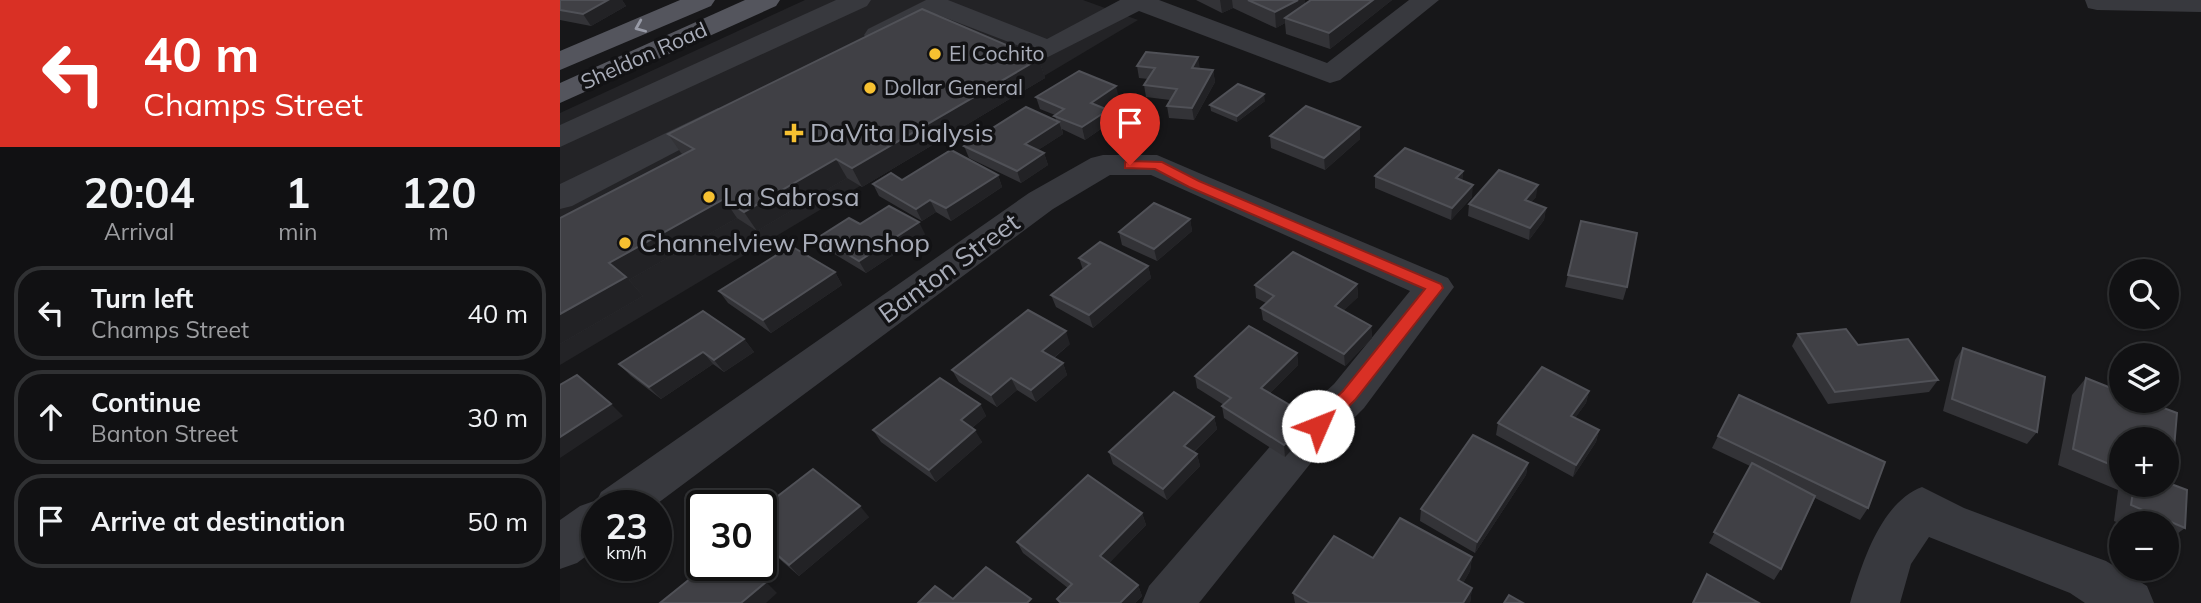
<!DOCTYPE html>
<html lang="en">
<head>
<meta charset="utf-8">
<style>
	:root { --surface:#111113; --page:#1a1a1c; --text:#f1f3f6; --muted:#9c9da0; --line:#303133 }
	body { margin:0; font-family:Mulish,sans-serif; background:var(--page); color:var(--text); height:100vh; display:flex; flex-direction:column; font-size:26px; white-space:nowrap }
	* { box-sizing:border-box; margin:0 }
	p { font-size:23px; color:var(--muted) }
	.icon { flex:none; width:38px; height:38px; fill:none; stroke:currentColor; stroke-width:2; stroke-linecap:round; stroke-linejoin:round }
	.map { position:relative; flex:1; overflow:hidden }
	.side { display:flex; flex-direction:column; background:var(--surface); width:560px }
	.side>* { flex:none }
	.guide { background:#d93025; color:#fff; overflow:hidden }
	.controls { position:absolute; left:1549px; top:259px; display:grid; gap:14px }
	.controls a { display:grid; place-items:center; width:70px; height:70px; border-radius:50%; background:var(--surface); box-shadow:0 2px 5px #0004,0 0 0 2px var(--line); font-size:35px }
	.speed { position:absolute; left:21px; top:490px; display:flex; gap:14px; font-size:35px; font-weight:700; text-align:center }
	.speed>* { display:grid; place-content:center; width:91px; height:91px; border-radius:50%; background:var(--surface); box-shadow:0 2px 5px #0004,0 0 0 2px var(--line); line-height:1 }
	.speed small { font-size:18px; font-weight:400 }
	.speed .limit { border:4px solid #111; border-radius:10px; background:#fff; color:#111 }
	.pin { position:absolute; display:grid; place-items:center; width:60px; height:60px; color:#fff; margin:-72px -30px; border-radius:50% 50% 50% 0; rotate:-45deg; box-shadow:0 0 7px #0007 }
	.pin .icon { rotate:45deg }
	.me { position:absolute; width:77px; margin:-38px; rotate:46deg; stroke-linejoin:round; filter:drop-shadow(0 0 5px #0008) }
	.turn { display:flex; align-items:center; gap:24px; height:147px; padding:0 28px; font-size:32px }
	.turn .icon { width:91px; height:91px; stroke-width:2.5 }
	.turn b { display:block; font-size:49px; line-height:60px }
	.eta { display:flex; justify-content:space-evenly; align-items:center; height:119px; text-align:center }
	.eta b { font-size:42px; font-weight:700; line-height:49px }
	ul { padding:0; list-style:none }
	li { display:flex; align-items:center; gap:21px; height:94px; margin:0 14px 10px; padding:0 14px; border:4px solid var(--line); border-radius:28px }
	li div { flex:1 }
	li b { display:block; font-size:26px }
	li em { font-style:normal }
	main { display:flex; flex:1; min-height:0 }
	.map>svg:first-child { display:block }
</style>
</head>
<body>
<main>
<section class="side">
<div class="guide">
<div class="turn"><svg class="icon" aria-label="left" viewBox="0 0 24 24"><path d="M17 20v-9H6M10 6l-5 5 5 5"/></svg><div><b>40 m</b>Champs Street</div></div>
</div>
<div class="eta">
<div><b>20:04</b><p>Arrival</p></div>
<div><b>1</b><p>min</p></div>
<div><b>120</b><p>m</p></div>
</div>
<ul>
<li><svg class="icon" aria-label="left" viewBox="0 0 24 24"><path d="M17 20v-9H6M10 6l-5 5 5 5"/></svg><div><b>Turn left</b><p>Champs Street</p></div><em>40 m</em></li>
<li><svg class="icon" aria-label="ahead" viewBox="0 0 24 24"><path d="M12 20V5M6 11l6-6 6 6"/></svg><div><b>Continue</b><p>Banton Street</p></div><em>30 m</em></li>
<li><svg class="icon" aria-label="arrive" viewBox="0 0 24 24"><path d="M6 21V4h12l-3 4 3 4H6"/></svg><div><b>Arrive at destination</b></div><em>50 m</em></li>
</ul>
</section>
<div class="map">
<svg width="1641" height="603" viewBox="0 0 1641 603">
	<rect width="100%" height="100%" fill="#171719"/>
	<polygon fill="#232326" points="245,0 523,0 578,20 0,365 0,113"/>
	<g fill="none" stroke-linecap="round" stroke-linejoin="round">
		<g fill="#38393e" fill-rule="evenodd">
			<polygon points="276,0 311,0 307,6 0,147 0,125"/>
			<path d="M366,0H388L487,39L560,0H599L767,63L849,0H879L780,80L770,83L579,11L488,57L378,15C358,25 331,47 308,41L304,35L308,29Z"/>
			<polygon points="1525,0 1641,0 1641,12 1537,10 1528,8"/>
			<polygon points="158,108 169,110 173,117 169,124 12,206 0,209 0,184"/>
			<polygon points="543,155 597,155 646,176 888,278 894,287 804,408 758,454 639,603 582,603 589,586 726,428 774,384 850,291 591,175 550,175 493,209 94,506 37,506 37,548 17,563 0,569 0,520 20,506 37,500 41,492 469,193 531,158"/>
			<path d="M1362,487L1404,508L1546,561L1587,586L1594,603H1525L1510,593L1369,537L1351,564L1340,603H1290C1302,564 1320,503 1362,487Z"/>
		</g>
		<g fill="#54555d" fill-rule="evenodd">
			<polygon points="120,0 155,0 151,6 0,70 0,51"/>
			<polygon points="185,0 220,0 216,6 0,103 0,83"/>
		</g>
	</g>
	<g fill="#333337" fill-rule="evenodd">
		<polygon points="0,0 62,0 66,6 31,26 0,20"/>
		<polygon points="636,0 745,0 745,4 832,0 770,49 726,34 725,23 716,28 673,8 662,13"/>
		<polygon points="479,59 485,78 302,187 287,178 197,231 177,218 69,280 83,296 0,344 0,218 124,155 121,153 108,134"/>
		<polygon points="577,66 653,70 655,82 634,120 609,118 607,106 610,100 586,97 584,85 588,79 579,78"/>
		<polygon points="476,97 559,98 543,108 551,122 525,140 502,129 503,134 478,150 484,153 488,165 461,183 409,158 404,146 496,120 495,115 480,109"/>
		<polygon points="705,101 677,122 651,111 650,105"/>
		<polygon points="710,136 800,139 765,170 711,148"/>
		<polygon points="903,171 902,181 912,197 891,220 815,188 815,176"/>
		<polygon points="438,175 442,187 391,221 376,212 362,221 319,196 313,184 342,180"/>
		<polygon points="976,197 971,202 986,208 984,220 969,240 908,216 909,204"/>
		<polygon points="630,219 632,231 597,261 562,245 559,232"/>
		<polygon points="365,234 306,273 266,249 259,237"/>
		<polygon points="519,258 588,266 591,278 533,328 496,307 491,295 523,270"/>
		<polygon points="275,272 282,285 211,333 168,303 159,291"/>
		<polygon points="1008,275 1067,287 1063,300 1005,287"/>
		<polygon points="797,284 798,297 783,311 811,326 812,338 785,366 703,320 701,308 706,303 696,298 695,285"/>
		<polygon points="1238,334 1298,345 1378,380 1369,392 1268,404 1232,346"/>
		<polygon points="184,339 194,352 164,372 153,364 101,399 71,376 59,364"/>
		<polygon points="510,344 494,358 503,363 507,375 476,402 457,390 437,407 399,382 392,370"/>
		<polygon points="1403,348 1477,432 1467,444 1383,411 1395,360"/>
		<polygon points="737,353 738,365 710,393 750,417 751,429 725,457 664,418 662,406 664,405 637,388 635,376"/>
		<path d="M1526,378L1611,484L1625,528L1606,542V523L1561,524L1554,521L1558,490L1498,465L1512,395ZM1561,439L1606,485H1561Z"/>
		<polygon points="1029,391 1026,403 1015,418 1039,430 1036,442 1013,477 936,435 938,423"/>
		<polygon points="420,404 426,416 412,428 422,442 376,482 321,442 313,430"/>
		<polygon points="654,417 657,429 634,452 637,454 640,466 607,500 553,464 549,452"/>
		<polygon points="1158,436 1308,508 1300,520 1255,498 1221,569 1214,580 1149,543 1190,466 1152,448"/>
		<polygon points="968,463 966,475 915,553 860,521 861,509"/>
		<polygon points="201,509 309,517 239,576 201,543"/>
		<polygon points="582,513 586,525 549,563 578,585 582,596 575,603 499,603 497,599 508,588 463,553 457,542"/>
		<polygon points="912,557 910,571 903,583 912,588 910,603 735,603 733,593 813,558"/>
	</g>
	<g fill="#222225">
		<polygon points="48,0 62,0 66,6 31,26 23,14"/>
		<polygon points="660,0 672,0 673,8 662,13"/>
		<polygon points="738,0 745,0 746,11 725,18 725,23 716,28 715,12"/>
		<polygon points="813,0 832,0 770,49 769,33"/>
		<polygon points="638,57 640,69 632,68"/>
		<polygon points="479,59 485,78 302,187 292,168"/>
		<polygon points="653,70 655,82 634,120 632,108"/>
		<polygon points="556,86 559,98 534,115 531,103"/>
		<polygon points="704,94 705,101 677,122 677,116"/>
		<polygon points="548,110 551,122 525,140 522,127"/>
		<polygon points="499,122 503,134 469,156 465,144"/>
		<polygon points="800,127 800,139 765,170 764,158"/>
		<polygon points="484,153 488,165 461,183 457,171"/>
		<polygon points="276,159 287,178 197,231 184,212"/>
		<polygon points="903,171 902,183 896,178"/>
		<polygon points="438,175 442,187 391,221 386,208"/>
		<polygon points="913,185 912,197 891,220 892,208"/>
		<polygon points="978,185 976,197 963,212 965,200"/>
		<polygon points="164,199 177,218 69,280 83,296 0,344 0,314 49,263"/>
		<polygon points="370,200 376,212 362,221 356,209"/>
		<polygon points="986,208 984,220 969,240 970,228"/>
		<polygon points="630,219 632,231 597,261 594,249"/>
		<polygon points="359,222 365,234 306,273 299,261"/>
		<polygon points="588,266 591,278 533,328 529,315"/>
		<polygon points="275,272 282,285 211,333 203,320"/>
		<polygon points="797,284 798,297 775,319 775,306"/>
		<polygon points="811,326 812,338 785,366 784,354"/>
		<polygon points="506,331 510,344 487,363 482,351"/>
		<polygon points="184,339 194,352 164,372 154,360"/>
		<polygon points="143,352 153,364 101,399 89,387"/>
		<polygon points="737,353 738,365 703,400 701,388"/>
		<polygon points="503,363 507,375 476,402 471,390"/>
		<polygon points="451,378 457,390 437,407 431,395"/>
		<polygon points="1029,391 1026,403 1008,428 1011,416"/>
		<polygon points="51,404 63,416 0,458 0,437"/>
		<polygon points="420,404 426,416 407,432 401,420"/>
		<polygon points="654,417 657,429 627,458 624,446"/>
		<polygon points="750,417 751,429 725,457 724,445"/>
		<polygon points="415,430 422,442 376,482 369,470"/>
		<polygon points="1039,430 1036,442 1013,477 1016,465"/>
		<polygon points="637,454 640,466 607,500 603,489"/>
		<polygon points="968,463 966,475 915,553 917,542"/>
		<polygon points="300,506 309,517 239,576 229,565"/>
		<polygon points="582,513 586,525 545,567 540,556"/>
		<polygon points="912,557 910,571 896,595 898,580"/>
		<polygon points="206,582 217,593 206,603 181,603"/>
		<polygon points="578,585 582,596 575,603 560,603"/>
		<polygon points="912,588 910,603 903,603"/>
	</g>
	<g fill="#404045" stroke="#505157" stroke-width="2">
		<polygon points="0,0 48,0 23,14 0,10"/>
		<polygon points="688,0 738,0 715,12"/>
		<polygon points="751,0 813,0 769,33 725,18"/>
		<polygon points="362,9 479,59 292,168 276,159 184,212 164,199 49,263 66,277 0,314 0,218 134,149 108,134"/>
		<polygon points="586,52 638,57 632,68 653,70 632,108 607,106 617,89 584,85 595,68 577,66"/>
		<polygon points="519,71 556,86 531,103 548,110 522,127 494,116 504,109 476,97"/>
		<polygon points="678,84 704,94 677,116 650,105"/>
		<polygon points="746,106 800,127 764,158 710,136"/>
		<polygon points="466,107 499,122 465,144 484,153 457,171 404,146"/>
		<polygon points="845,148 903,171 896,178 913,185 892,208 815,176"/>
		<polygon points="391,150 438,175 386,208 370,200 356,209 313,184 331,173 342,180"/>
		<polygon points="939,170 978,185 965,200 986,208 970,228 909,204"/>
		<polygon points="594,203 630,219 594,249 559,232"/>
		<polygon points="329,206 359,222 299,261 259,237 289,218 300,224"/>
		<polygon points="1021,221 1077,233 1067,287 1008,275"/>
		<polygon points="540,242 588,266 529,315 491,295 530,264 519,258"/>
		<polygon points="231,246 275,272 203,320 159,291"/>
		<polygon points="733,252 797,284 775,306 811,326 784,354 701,308 714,296 695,285"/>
		<polygon points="468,310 506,331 482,351 503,363 471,390 451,378 431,395 392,370"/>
		<polygon points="143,311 184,339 154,360 143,352 89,387 59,364"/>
		<polygon points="689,326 737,353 701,388 750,417 724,445 662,406 671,398 635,376"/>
		<polygon points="1286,329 1298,345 1348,339 1378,380 1275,392 1238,334"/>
		<polygon points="1403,348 1485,377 1477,432 1392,399"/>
		<polygon points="982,367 1029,391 1011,416 1039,430 1016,465 938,423"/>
		<polygon points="17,375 51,404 0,437 0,385"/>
		<polygon points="380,378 420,404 401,420 415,430 369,470 313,430"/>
		<polygon points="1526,378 1561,392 1561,401 1585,401 1617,413 1611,484 1627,490 1625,528 1571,505 1574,485 1606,485 1606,439 1561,439 1561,469 1513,449"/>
		<polygon points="614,392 654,417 624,446 637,454 603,489 549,452"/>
		<polygon points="1179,395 1325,462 1308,508 1158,436"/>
		<polygon points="913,435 968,463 917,542 861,509"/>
		<polygon points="1192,463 1255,496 1221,569 1154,532"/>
		<polygon points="253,469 300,506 229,565 201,541 201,509"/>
		<polygon points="528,475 582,513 540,556 578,585 560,603 501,603 497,599 512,584 457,542"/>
		<polygon points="840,518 912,557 898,580 912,588 903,603 750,603 733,593 774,536 813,558"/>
		<polygon points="142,556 142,565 186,565 206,582 181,603 100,603 136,574 128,567"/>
		<polygon points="426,567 471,599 467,603 358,603 375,586 393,599"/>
		<polygon points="1147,574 1199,603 1133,603"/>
		<polygon points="949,595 963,603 944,603"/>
	</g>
	<defs><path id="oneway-chevron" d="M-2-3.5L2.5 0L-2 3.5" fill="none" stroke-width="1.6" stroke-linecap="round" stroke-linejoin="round" transform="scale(1.75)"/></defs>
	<use stroke="#989ba7" href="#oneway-chevron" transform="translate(80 27) rotate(157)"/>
	<polygon fill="#d93025" stroke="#8d1f18" stroke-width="2" points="570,161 602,162 639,181 881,284 883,288 795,400 764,431 751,431 749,426 751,420 783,391 865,289 629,187 595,169 565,168 565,162"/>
	<g fill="#f7c131" stroke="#121214" stroke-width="2.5">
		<circle cx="375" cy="54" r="7"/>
		<circle cx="310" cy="88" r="7"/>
		<path d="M230.5 122.5h7v7h7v7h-7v7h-7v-7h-7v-7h7z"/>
		<circle cx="149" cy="197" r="7"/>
		<circle cx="65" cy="243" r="7"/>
	</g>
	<g text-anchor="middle" stroke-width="7" stroke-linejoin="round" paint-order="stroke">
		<g font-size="21" fill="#a9adb9" stroke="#121214" text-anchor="start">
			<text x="389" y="61">El Cochito</text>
			<text x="324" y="95">Dollar General</text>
		</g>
		<g font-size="21" fill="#a9adb9" stroke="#121214">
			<text transform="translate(84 56) rotate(-24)" y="7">Sheldon Road</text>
		</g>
		<g font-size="26" fill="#a9adb9" stroke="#121214" text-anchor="start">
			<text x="250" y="142">DaVita Dialysis</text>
			<text x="163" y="206">La Sabrosa</text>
			<text x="79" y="252">Channelview Pawnshop</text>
		</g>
		<g font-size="26" fill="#a9adb9" stroke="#121214">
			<text transform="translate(389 268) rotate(-36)" y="9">Banton Street</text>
		</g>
	</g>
</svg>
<div class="controls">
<a><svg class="icon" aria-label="search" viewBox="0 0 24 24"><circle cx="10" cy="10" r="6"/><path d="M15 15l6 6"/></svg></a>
<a><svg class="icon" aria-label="layers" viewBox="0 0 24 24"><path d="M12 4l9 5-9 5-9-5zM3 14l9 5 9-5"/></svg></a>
<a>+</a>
<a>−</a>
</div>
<div class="speed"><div>23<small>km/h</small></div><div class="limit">30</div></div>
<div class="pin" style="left:570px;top:165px;background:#d93025"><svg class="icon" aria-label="arrive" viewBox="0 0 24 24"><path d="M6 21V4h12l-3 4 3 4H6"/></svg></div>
<svg class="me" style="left:758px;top:426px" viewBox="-20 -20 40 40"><circle r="19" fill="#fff"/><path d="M0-13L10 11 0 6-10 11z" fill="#d93025"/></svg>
</div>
</main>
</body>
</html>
